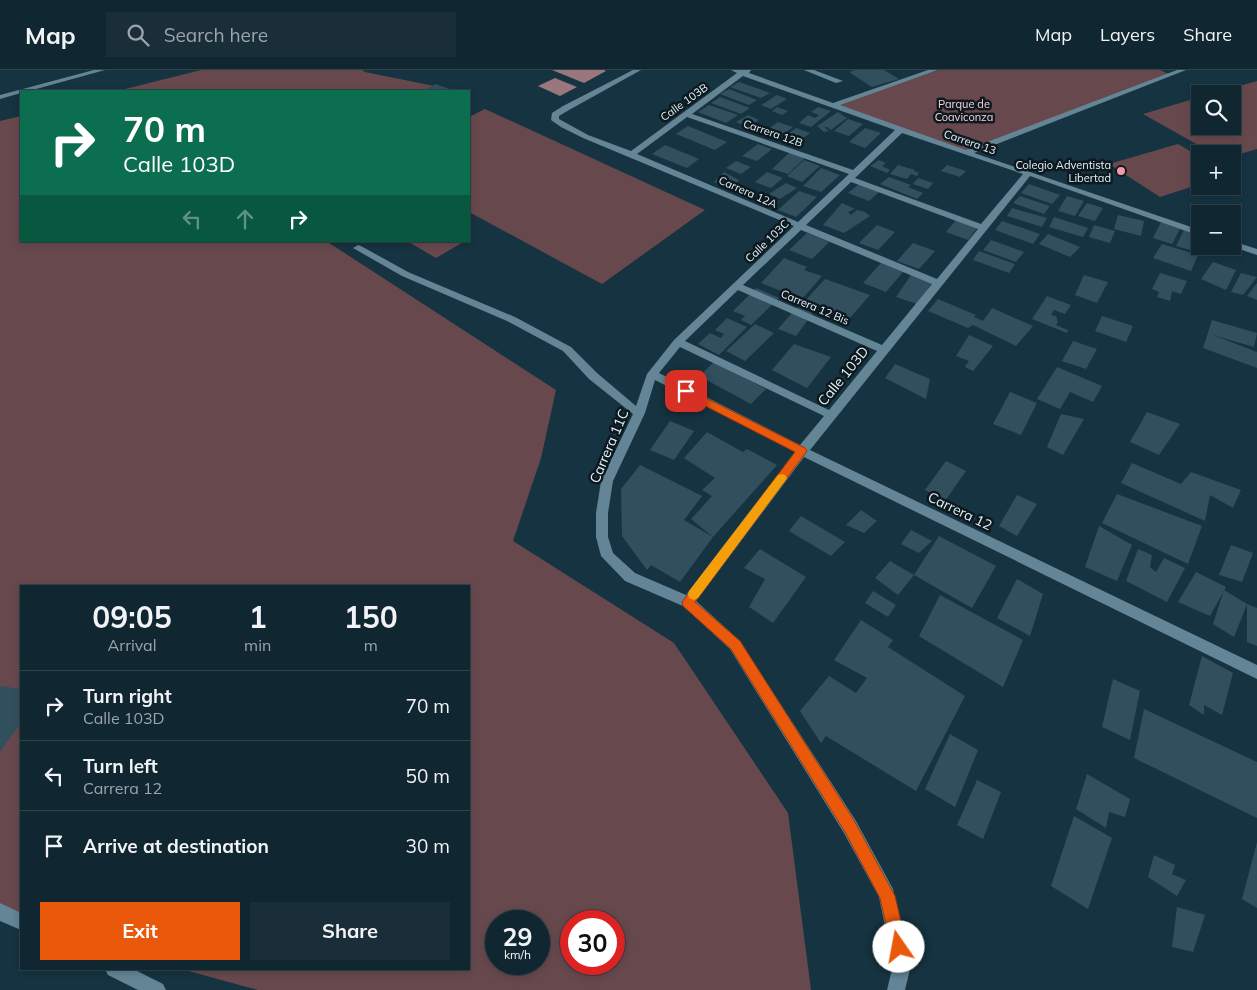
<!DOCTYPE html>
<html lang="en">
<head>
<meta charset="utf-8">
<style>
	:root { --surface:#102631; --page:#192e39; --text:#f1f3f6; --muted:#9ca5ab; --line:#30434d; --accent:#ea580c }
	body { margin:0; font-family:Mulish,sans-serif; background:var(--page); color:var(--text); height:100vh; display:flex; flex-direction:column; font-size:19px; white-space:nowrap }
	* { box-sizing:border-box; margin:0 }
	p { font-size:16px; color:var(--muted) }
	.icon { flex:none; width:28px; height:28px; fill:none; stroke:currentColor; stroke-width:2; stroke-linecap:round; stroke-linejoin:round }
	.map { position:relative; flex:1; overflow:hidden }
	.drawer { position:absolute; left:20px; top:515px; width:450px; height:385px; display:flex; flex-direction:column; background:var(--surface); border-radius:0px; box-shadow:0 2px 8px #0003,0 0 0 1px var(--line) }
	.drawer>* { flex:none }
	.top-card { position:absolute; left:20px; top:20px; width:450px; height:152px; border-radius:0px; box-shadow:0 2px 8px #0003,0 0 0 1px var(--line); background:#0b6e4f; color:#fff; overflow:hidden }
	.buttons { position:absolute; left:1191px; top:15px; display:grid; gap:10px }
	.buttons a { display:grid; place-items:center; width:50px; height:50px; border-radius:0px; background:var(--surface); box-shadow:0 2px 8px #0003,0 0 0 1px var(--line); font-size:25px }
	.speed { position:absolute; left:485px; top:840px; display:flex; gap:10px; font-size:25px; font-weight:700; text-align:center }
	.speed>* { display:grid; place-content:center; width:65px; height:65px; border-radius:50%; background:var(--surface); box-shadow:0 2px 8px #0003,0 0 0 1px var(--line); line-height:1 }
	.speed small { font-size:12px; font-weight:400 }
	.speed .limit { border:8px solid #d22; background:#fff; color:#111 }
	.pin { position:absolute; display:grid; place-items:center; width:42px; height:42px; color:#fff; margin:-21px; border-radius:10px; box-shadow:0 2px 8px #0006 }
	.me { position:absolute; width:55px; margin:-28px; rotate:348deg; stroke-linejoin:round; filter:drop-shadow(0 0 4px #0008) }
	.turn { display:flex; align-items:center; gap:18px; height:105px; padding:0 20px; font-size:22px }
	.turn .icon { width:65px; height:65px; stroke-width:2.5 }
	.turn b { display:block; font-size:35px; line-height:42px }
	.lanes { display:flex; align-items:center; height:48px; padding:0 20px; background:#0003; justify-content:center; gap:25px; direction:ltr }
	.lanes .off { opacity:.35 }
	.eta { display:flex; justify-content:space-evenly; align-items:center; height:85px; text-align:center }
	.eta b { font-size:30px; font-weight:700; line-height:35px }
	.primary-button { display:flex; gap:10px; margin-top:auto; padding:10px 20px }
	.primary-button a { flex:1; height:58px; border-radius:0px; background:var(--accent); color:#fff; font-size:20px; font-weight:700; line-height:58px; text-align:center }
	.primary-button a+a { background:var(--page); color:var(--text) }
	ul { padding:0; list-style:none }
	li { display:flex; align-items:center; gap:15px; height:70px; padding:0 20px; border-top:1px solid var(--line) }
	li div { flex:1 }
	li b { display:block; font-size:19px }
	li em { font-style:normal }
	header { display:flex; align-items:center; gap:30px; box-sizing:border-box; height:70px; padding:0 25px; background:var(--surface); border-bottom:1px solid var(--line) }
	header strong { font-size:24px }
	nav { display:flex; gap:28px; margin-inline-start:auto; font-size:18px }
	.search { width:350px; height:45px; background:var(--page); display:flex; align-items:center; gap:12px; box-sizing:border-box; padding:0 18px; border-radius:0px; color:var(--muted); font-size:19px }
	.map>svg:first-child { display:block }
</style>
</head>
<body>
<header>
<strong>Map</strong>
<div class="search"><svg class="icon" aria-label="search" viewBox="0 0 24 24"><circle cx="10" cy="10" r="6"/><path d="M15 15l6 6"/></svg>Search here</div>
<nav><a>Map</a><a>Layers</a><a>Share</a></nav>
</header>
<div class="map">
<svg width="1257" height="920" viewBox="0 0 1257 920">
	<rect width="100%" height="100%" fill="#163341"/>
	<g fill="#67494d" fill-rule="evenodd">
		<polygon points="201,0 362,0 365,2 459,21 117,21"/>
		<polygon points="939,0 1160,0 1171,5 966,83 834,35"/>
		<polygon points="1257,11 1257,79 1233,86 1232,84 1214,84 1143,44 1200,27 1200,56 1232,56 1232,24 1212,24"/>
		<polygon points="485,39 705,140 602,214 469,142 469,47"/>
		<path d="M21,46V171H326L556,320L541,388L513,471L674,573L788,743L811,920H258L181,899H469V516H21V854L0,849V51ZM496,851H539V894H496ZM571,851H614V894H571Z"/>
		<polygon points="1178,74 1200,87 1200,114 1160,127 1109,94"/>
		<polygon points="407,171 465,171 436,188"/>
	</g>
	<g fill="#99777c">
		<polygon points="552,0 604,0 606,1 584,13"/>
		<polygon points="555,8 577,17 560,26 538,16"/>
	</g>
	<g fill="#324f5e">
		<polygon points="855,0 884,0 899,9 872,17 849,2"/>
		<polygon points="739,12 770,23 761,28 730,17"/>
		<polygon points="436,14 455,21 422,21"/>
		<polygon points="729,19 757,30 749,35 720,24"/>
		<polygon points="777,25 787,29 771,39 761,35"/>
		<polygon points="720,27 750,38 741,44 711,33"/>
		<polygon points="709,35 738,45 726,53 698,42"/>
		<polygon points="777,37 788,41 782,45 772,41"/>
		<polygon points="818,37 831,41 811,57 799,53 808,45 815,48 819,45 811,42"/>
		<polygon points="838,42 847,48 836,56 831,60 827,57 824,57 829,61 824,62 817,56"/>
		<polygon points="748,45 759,50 747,57 736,52"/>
		<polygon points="848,49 863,54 849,66 834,61"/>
		<polygon points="778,52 793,57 777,69 762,64"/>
		<polygon points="688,56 727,72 715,80 676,64"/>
		<polygon points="796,58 810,63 794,75 779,70"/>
		<polygon points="865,58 881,63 865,78 849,72"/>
		<polygon points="758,74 772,79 757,91 742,86"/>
		<polygon points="665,75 699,89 687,98 652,84"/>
		<polygon points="790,82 806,87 788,104 772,99"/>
		<polygon points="804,90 820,96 802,112 787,106"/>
		<polygon points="879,90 886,93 882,96 890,100 887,103 870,96"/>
		<polygon points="736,91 751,97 741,104 726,98"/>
		<polygon points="898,95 915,100 914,101 919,103 917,106 911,104 907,109 890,104"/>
		<polygon points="947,95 966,101 960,107 941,101"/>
		<polygon points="821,98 840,105 821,122 803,116"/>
		<polygon points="724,102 739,110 732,118 714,112"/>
		<polygon points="767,102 783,108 771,118 755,112"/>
		<polygon points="889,107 911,115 908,117 923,123 917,129 880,114"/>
		<polygon points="918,108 933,113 928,119 913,114"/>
		<polygon points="786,113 797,118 780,129 769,124"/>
		<polygon points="859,114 879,122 869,131 848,123"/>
		<polygon points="1029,114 1060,125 1052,134 1021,123"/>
		<polygon points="799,121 817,127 796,147 778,140"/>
		<polygon points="1020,126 1050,136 1044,144 1013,133"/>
		<polygon points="1067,126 1084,131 1075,146 1058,141"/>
		<polygon points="842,133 855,139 848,142 851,145 857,140 865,142 870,146 844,163 823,155"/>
		<polygon points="1087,133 1103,138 1095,151 1078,146"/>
		<polygon points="1012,138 1047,148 1042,157 1007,146"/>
		<polygon points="1118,145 1144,151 1141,166 1114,159"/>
		<polygon points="1054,147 1088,158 1083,167 1049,157"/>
		<polygon points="956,150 977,158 968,170 946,162"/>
		<polygon points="1002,151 1040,164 1033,174 995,160"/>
		<polygon points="1161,152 1180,159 1172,174 1153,168"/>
		<polygon points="877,155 895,162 878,180 859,173"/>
		<polygon points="1094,155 1115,161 1110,173 1089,167"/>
		<polygon points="1184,160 1200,164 1197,182 1176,176"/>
		<polygon points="807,163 829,172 812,189 789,180"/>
		<polygon points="1048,164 1080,177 1070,187 1039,174"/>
		<polygon points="991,170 1024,182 1016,192 983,180"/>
		<polygon points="913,173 935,181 919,199 897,191"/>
		<polygon points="1162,174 1198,185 1191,201 1153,188"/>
		<polygon points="979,181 1015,194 1009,203 973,190"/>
		<polygon points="784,188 807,197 804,200 822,206 802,229 761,213"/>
		<polygon points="1213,192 1236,200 1226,220 1201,209"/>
		<polygon points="881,193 903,202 886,222 863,213"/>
		<polygon points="1160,203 1187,211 1181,224 1172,221 1170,231 1157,227 1159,222 1152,219"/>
		<polygon points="1241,203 1257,207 1243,225 1231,222"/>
		<polygon points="911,205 932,213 917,234 896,227"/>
		<polygon points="1084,205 1108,212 1097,233 1075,225"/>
		<polygon points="825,209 870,225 848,250 804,232"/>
		<polygon points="1257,213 1257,230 1247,226"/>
		<polygon points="756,218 779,228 751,255 741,250 745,246 733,241"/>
		<polygon points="1047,226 1071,235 1065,244 1054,240 1051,245 1056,246 1058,252 1056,255 1068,260 1067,263 1032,249"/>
		<polygon points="938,229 976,245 974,247 983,251 992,238 1033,256 1016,276 973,255 968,258 928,241"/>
		<polygon points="797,237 813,243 796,266 778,259"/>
		<polygon points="1102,246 1133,256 1126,272 1095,261"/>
		<polygon points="727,248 747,257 719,285 698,274 710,263 721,268 724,264 715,260"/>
		<polygon points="1212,250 1257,263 1254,277 1213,265 1257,282 1257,298 1203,278"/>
		<polygon points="755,254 774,263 745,291 726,281"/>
		<polygon points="969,265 993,276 973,301 965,297 969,291 956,286"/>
		<polygon points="1073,271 1097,279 1086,299 1062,291"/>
		<polygon points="794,274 831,287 807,318 772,300"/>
		<polygon points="714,292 766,319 751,334 699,306"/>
		<polygon points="895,294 930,309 926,329 885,308"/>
		<polygon points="1057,297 1102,316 1093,332 1070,322 1060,339 1037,329"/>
		<polygon points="1010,322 1037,333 1021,365 993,354"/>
		<polygon points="1147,342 1180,354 1159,385 1130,372"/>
		<polygon points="1061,344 1084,349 1063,385 1047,377"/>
		<polygon points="670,351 694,361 674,390 650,380"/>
		<polygon points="707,362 743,382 747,379 777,395 713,467 691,449 712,426 702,420 715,408 684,388"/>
		<polygon points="946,391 966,401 945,431 925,420"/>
		<polygon points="1132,393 1181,414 1191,402 1241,420 1233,438 1210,425 1205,451 1121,413"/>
		<polygon points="640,395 702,426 684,450 713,467 680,512 651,495 647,500 622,466 621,419"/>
		<polygon points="1117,424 1202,456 1188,494 1102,453"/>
		<polygon points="1017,425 1037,434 1017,466 999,456"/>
		<polygon points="861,440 877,451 864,463 846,455"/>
		<polygon points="801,446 845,472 831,486 789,461"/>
		<polygon points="1099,456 1132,475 1117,511 1085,497"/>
		<polygon points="911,460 932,471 919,483 901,474"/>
		<polygon points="939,466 996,496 972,538 914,505 898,525 875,508 890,491 914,505"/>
		<polygon points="1231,475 1253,483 1242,512 1219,505"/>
		<polygon points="760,479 806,507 773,553 749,537 765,509 744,498"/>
		<polygon points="1138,479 1152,485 1150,497 1156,502 1164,488 1185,498 1167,532 1126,511"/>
		<polygon points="1196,502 1226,517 1210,546 1178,532"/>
		<polygon points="1017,509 1043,524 1030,566 997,548"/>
		<polygon points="1224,520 1247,534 1234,567 1213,554"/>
		<polygon points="873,521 896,535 888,547 865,533"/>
		<polygon points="940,525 1023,570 1003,617 919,566"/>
		<polygon points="1247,534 1257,538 1257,576 1247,572"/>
		<polygon points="861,550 893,570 888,577 965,626 916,721 826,666 821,673 800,641 829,606 856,623 867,608 834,590"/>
		<polygon points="1202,586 1233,603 1222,645 1204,635 1204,645 1189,635"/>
		<polygon points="1113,609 1140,621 1130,670 1102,657"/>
		<polygon points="0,616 21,619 21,653 0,682"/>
		<polygon points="1144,639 1257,692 1257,748 1134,688"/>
		<polygon points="950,664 978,680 955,737 925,719"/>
		<polygon points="1087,704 1130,729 1125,747 1109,742 1106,758 1076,739"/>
		<polygon points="977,710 1001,722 983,769 957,755"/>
		<polygon points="1074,746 1112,768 1088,839 1051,816"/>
		<polygon points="1257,772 1257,838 1242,829"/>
		<polygon points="1154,785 1175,795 1172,804 1186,810 1177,826 1148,807"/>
		<polygon points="1177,837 1205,845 1193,882 1172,877"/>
	</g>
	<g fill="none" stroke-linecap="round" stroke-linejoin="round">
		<g fill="#638596" fill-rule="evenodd">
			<polygon points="94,0 105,0 29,21 21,21 21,23 0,29 0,25"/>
			<path d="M633,0H641L569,40L559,46V49L588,65L631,81L737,3L731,0H751L749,3L833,33L928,0H938L840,35L966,80L1177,0H1186L974,83L1200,160V166L1030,106L810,380L1257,595V609L804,387L696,531L740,571L856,751L893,819L911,895L905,920H887L893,895L879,827L844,763L730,579L683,536L625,511L601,486L596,467V443L601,411L633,344L589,309L563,281L507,251L402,206L353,178L358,175L361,176L408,202L515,247L571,277L597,303L636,336L647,304L674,270L794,156L583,68L561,57L551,50L552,43L563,36ZM743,6L895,60L853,100L692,44ZM687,47L849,104L798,152L637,84ZM902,63L1023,104L981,154L855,108ZM851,112L978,159L937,209L806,155ZM801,160L932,214L882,275L743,215ZM738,220L877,281L829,340L685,271ZM680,277L824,346L800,375L659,303ZM655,310L795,382L686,525L635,503L613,483L608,467V443L613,411L645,343Z"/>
			<polygon points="804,0 814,0 843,11 836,13"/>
			<polygon points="1232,171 1257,179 1257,185 1230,176 1232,176"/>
			<polygon points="0,833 21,843 21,860 0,851"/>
			<polygon points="105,899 133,899 163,914 166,920 138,920 108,905"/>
		</g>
	</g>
	<polygon fill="#ea580c" stroke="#983908" points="686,318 805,378 807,381 695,532 740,571 855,752 895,826 907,877 904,883 899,885 893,883 891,877 880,828 845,762 731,579 683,536 682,532 795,382 682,324 681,321"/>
	<polygon fill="#f59e0b" points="782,404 785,405 787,408 785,411 698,528 694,530 689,528 688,524 689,521 778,405"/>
	<circle fill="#f39aa9" stroke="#0d191f" stroke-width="2" cx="1121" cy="101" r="5"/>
	<g text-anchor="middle" stroke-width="5" stroke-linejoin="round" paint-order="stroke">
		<g font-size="11" fill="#e3f4fd" stroke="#0d191f">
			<text transform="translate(684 32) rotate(-36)" y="4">Calle 103B</text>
			<text transform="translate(773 63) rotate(19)" y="4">Carrera 12B</text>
			<text transform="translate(970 72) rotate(19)" y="4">Carrera 13</text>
			<text transform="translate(748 122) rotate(24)" y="4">Carrera 12A</text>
			<text transform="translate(767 171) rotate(-44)" y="4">Calle 103C</text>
			<text transform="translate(815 237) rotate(23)" y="4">Carrera 12 Bis</text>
		</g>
		<g font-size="11" fill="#f9d2d7" stroke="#0d191f">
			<text x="964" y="38">Parque de<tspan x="964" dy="13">Coaviconza</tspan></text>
		</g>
		<g font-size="11" fill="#e3f4fd" stroke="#0d191f" text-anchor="end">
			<text x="1111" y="99">Colegio Adventista<tspan x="1111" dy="13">Libertad</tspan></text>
		</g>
		<g font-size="14" fill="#e3f4fd" stroke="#0d191f">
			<text transform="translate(843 306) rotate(-51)" y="5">Calle 103D</text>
			<text transform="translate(609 376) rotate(-67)" y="5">Carrera 11C</text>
			<text transform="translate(960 441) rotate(26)" y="5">Carrera 12</text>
		</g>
	</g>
</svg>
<div class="buttons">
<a><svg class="icon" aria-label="search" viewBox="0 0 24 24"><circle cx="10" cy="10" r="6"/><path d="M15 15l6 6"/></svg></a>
<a>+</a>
<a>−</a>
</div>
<div class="speed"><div>29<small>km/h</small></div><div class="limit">30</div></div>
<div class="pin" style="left:686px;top:321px;background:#d93025"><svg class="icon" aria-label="arrive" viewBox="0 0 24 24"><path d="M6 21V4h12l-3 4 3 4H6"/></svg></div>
<svg class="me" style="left:899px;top:877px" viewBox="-20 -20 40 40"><circle r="19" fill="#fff"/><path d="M0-13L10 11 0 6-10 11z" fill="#ea580c"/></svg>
<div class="top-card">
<div class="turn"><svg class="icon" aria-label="right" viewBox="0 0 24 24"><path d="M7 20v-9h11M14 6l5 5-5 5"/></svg><div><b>70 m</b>Calle 103D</div></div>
<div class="lanes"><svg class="icon off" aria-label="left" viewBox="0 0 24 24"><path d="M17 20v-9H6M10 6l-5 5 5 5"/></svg><svg class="icon off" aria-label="ahead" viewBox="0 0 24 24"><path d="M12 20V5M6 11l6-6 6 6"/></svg><svg class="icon" aria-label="right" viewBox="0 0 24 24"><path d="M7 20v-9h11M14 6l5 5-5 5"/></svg></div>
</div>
<section class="drawer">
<div class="eta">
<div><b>09:05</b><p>Arrival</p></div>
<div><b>1</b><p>min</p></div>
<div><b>150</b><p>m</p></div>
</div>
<ul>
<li><svg class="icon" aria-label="right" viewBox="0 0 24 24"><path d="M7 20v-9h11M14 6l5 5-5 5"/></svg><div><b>Turn right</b><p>Calle 103D</p></div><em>70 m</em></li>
<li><svg class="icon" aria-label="left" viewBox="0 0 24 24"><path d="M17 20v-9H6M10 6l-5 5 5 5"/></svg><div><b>Turn left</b><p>Carrera 12</p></div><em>50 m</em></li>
<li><svg class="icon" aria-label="arrive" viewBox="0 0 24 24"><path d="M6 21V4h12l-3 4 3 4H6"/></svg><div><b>Arrive at destination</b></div><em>30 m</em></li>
</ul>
<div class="primary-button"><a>Exit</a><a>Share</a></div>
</section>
</div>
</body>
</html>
